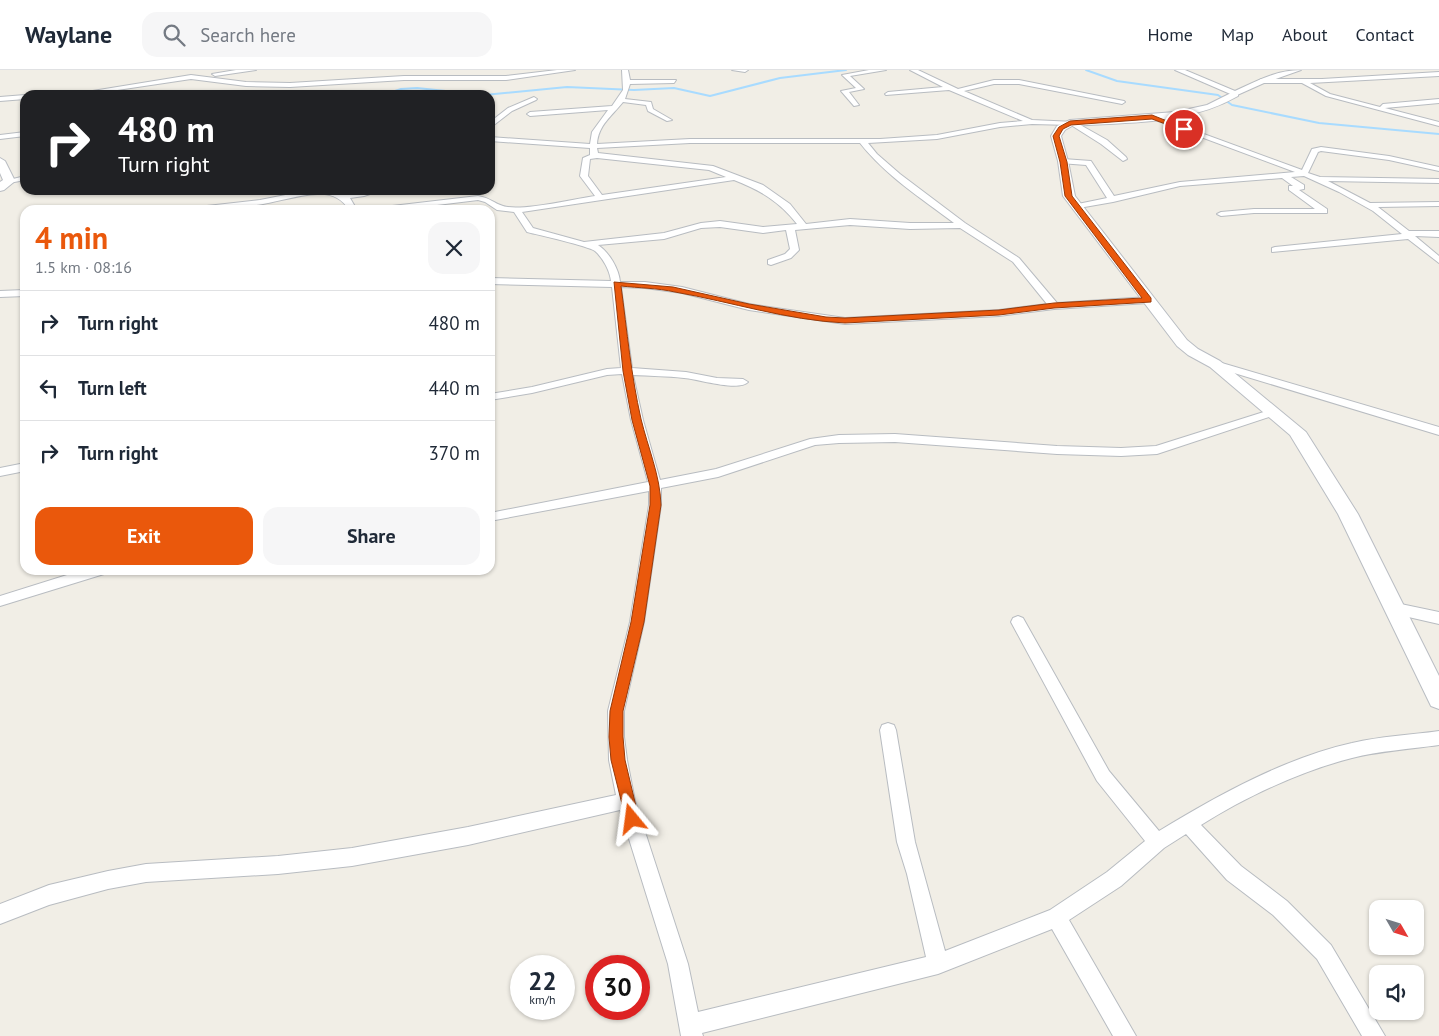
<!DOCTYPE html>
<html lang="en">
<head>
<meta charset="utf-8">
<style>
	:root { --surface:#fff; --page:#f6f6f7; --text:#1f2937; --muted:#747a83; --line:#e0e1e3; --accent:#ea580c }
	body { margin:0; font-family:"PT Sans",sans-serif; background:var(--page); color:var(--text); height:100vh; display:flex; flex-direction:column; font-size:19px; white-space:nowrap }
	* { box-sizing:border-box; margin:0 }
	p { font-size:16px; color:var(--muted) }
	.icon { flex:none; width:28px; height:28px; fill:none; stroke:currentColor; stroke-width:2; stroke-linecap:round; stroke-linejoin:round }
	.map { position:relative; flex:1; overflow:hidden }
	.panel { position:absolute; left:20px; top:135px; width:475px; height:370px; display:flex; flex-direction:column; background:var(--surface); border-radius:15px; box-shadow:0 1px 4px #0004 }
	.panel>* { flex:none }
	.banner { position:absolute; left:20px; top:20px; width:475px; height:105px; border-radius:15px; box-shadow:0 1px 4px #0004; background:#202124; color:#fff; overflow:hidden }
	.needle { width:32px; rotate:129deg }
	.tools { position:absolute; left:1369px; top:830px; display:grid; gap:10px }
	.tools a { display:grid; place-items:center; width:55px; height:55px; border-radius:10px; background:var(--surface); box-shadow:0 1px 4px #0004; font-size:25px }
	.speed { position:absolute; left:510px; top:885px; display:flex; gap:10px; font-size:25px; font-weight:700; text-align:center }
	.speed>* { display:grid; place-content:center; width:65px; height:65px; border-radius:50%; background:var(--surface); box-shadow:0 1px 4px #0004; line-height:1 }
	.speed small { font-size:12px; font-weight:400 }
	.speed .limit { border:8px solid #d22; background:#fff; color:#111 }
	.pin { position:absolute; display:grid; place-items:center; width:42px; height:42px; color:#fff; margin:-21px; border:2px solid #fff; border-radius:50%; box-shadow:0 1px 5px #0007 }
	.me { position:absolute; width:55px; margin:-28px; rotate:344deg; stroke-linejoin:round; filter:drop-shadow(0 0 4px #0008) }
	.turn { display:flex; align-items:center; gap:18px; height:105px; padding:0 15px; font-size:22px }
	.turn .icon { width:65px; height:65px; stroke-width:2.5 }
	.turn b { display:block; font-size:35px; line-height:42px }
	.round { display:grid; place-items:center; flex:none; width:52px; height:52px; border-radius:15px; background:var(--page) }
	.headline { display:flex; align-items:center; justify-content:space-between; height:85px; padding:0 15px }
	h1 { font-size:30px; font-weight:700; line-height:38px; color:var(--accent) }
	.action { display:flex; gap:10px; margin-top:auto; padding:10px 15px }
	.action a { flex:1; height:58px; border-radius:15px; background:var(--accent); color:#fff; font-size:20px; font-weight:700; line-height:58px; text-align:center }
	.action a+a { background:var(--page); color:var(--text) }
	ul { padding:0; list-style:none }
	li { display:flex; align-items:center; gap:15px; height:65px; padding:0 15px; border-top:1px solid var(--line) }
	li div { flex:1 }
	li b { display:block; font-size:19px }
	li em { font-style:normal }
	header { display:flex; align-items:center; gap:30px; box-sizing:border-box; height:70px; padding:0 25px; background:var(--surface); border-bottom:1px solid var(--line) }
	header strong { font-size:24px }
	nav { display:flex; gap:28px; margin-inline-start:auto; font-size:18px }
	.search { width:350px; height:45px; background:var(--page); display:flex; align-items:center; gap:12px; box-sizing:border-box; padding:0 18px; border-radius:15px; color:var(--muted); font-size:19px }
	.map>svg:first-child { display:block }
</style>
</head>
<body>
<header>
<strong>Waylane</strong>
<div class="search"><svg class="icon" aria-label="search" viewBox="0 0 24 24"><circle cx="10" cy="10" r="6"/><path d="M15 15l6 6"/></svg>Search here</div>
<nav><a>Home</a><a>Map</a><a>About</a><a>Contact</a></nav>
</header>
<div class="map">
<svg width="1439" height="966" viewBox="0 0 1439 966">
	<rect width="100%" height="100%" fill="#f1eee6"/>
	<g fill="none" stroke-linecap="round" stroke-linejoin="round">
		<g stroke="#a8dbff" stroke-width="2">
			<polyline points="1086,0 1117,11 1218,25 1232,35 1319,53 1439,64"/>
			<polyline points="300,23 319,22 347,25"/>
			<polyline points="383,25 401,19 417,18 484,25 567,17 634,20 674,18 710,26 780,8 846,0"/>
		</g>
		<g stroke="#b8bcc1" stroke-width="2">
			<g id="minor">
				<polygon points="236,0 256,0 215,6 212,4"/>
				<polygon points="557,0 575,0 506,10 404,10 290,17 246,16 191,9 84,25 68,25 191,5 246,12 290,13 404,6 506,6"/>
				<path d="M622,0H628L630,10H676L674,13L630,14L625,29L651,32L653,39L672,50L667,51L648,41L646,35L623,32C612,46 598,55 597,74L690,69H880L937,65L1000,53L1023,51L949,20L886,25L885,24L888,22L943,17L910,0H918L958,19L994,10H1019L1124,31L1125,32L1122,34L1019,14H994L964,21L1032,50L1075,52L1107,70L1126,87L1127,89L1123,91L1101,74L1071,55L1032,54L1000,57L937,69L868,73L877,84L900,104L965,153L1019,188L1057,233L1148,227L1153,230L1148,233L1054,239L999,246L845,254L749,240L682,223L645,218L621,217L632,298L686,302L717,308L743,309L748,312C738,322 698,309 684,308C667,306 650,306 633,305L643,350L660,410L716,399L810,369L839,365L895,364L1057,376L1121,378L1156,376L1270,340L1274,339L1280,342L1278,344L1157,384L1121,386L1057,384L895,372L839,373L815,375L718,407L661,418V435L644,552L624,641V667L627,690L635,731L688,894L698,942L926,887L907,804L897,772L880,660L882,655L888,653L894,655L896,660L915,772L945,881L1050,840L1107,802L1145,771L1097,711L1011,552L1013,548L1018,546L1023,548L1109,701L1159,761C1218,725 1285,688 1352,673C1380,666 1411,665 1439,661V675C1410,679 1379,681 1352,688C1301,701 1245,727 1201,755L1241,796L1287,831L1331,875L1385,966H1362L1317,889L1273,845L1227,810L1186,764L1164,778L1121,816L1069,850L1136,966H1113L1052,859L938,904L702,963L703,966H681L668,894L620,740L468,775L352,796L278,804L146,812L108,819L49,835L0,854V834L49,815L108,801L146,794L278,786L352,778L468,757L616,725L609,690L608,641L630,552L649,435V421L490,451V443L648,412L631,350L622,304L607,305L532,323L490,330V324L532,317L607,299L621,298L612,217L490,214V208L611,211C610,201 603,188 595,181C588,176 539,165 527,162L514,142L497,140L485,132L478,130L396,140H371L375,138L478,126C491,128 493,133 503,136C520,142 574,129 595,126L580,106L583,88L590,85V78L490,71V67L590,74L592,62L608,40L530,46L527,44L530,42L612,36L623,20ZM690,73H860C885,105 921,128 954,153H910L850,149L806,154L790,134L763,115L713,96L598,83L597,78ZM597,88L709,100L726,107L602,125L588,106L590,89ZM734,110C760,120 780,132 797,154L763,157L720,151L701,153L664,163L584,172L533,158L522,142ZM850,155L910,159L960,158L1013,192L1047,234L999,240L845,248L749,234L682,217L645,212H620C619,199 609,182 598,175L664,169L701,158L720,157L763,163L786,160L790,179L785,184L768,190V194L771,195L791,188L799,180L795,160Z"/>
				<polygon points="732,0 748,0 745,2"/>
				<polygon points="869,0 886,0 850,6 864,19 849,22 859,35 854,36 841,21 856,18 842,5"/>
				<polygon points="1439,2 1439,6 1310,13 1330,24 1380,37 1383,34 1439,29 1439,33 1385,38 1439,52 1439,56 1326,26 1302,13 1261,13 1258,11 1261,9 1322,9"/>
				<polygon points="25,25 25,29 0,31 0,27"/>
				<polygon points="534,27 537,29 536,30 512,41 490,58 490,52 508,38"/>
				<polygon points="1152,45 1302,100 1312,79 1321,77 1389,86 1439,97 1439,101 1389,90 1321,81 1318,82 1308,103 1320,107 1439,109 1439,113 1328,111 1370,133 1439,132 1439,136 1378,137 1409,161 1439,161 1439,167 1415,166 1439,186 1439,193 1408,169 1272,182 1272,178 1275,177 1402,164 1373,141 1339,122 1304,106 1291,107 1304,115 1304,119 1299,120 1327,139 1327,143 1254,143 1221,146 1217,144 1221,142 1254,139 1315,139 1289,120 1289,116 1293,116 1282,108 1180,116 1113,132 1073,139 1073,135 1107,128 1086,95 1060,93 1060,89 1063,89 1091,91 1114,126 1180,112 1295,102 1150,48 1150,46"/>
				<polygon points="25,62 25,66 0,69 0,65"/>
				<polygon points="25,106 25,110 9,113 5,111"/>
				<path d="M311,120H324L341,124L382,120L364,126L350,128L357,140H349C342,128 331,123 317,124C299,125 280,131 263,134C237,138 211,140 185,140L189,138L260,130Z"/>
				<polygon points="25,220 25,226 0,227 0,221"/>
				<polygon points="1215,291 1439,357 1439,365 1211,296 1210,294"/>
				<polygon points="25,393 25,401 0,406 0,398"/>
				<polygon points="83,500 106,500 104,504 0,536 0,526"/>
				<polygon points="1396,533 1439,542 1439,554 1391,543 1389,539 1391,535"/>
			</g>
		</g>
		<g stroke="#b8bcc1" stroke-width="2">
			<path id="tertiary" d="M1175,0H1185L1235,21C1256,11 1277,0 1301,0L1264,13L1235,26Z"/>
		</g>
		<g stroke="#b9bdc3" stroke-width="2">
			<g id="secondary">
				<path d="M1235,21L1238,22V26C1188,55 1129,52 1072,56L1065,60L1061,66L1068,91L1075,126L1187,270L1198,279L1220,291L1306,362L1358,444L1439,606V639L1431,636L1338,444L1290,365L1210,297L1188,285L1177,276L1063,126L1058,91L1051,66L1057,56L1070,50L1175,42L1207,35Z"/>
				<polygon points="0,88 5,91 15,111 4,120 0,121 0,112 3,110 0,103"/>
			</g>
		</g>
		<use href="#minor" fill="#fff" fill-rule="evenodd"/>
		<use href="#tertiary" fill="#fff" fill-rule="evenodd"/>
		<use href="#secondary" fill="#fff" fill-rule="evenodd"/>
	</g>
	<path fill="#ea580c" stroke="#983908" d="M1152,45L1187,59L1182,60L1152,49L1071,55L1063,59L1059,66L1067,92L1072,126L1151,228V232L1054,238L999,245L845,253C786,250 732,232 675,222C657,218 639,218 621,216C627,261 631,305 641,349C648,378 660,405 661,435L644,552L623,641V667L625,690L639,749L637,754L632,756L627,754L611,690L609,667L610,641L631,552L650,435V416L632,350L623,301L614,212L673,217L749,234L826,247L845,248L999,240L1054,233L1142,228L1065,126L1060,92L1053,66L1059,57L1070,51Z"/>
</svg>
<div class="tools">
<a><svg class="needle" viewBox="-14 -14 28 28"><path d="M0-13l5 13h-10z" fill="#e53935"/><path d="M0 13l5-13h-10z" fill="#747a83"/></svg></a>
<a><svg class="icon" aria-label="sound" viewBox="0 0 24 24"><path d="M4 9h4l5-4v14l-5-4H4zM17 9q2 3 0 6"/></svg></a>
</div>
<div class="speed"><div>22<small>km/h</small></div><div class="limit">30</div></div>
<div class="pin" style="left:1184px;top:59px;background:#d93025"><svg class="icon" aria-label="arrive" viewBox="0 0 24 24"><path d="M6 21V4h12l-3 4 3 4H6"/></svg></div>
<svg class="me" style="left:632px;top:749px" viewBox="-20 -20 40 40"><path d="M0-17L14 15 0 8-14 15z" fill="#ea580c" stroke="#fff" stroke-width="4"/></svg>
<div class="banner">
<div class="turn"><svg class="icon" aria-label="right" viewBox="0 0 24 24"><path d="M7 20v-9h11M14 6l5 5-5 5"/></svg><div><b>480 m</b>Turn right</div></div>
</div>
<section class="panel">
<div class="headline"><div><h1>4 min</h1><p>1.5 km · 08:16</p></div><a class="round"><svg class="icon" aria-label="close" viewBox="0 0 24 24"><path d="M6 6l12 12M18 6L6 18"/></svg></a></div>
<ul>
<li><svg class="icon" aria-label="right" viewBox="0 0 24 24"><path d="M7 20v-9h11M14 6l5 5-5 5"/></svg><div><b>Turn right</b></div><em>480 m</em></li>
<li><svg class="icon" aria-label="left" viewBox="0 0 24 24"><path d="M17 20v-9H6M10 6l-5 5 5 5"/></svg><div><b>Turn left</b></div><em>440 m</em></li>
<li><svg class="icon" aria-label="right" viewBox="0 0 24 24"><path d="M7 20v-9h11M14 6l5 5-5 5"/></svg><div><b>Turn right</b></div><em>370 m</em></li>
</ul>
<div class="action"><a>Exit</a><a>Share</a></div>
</section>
</div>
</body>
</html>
